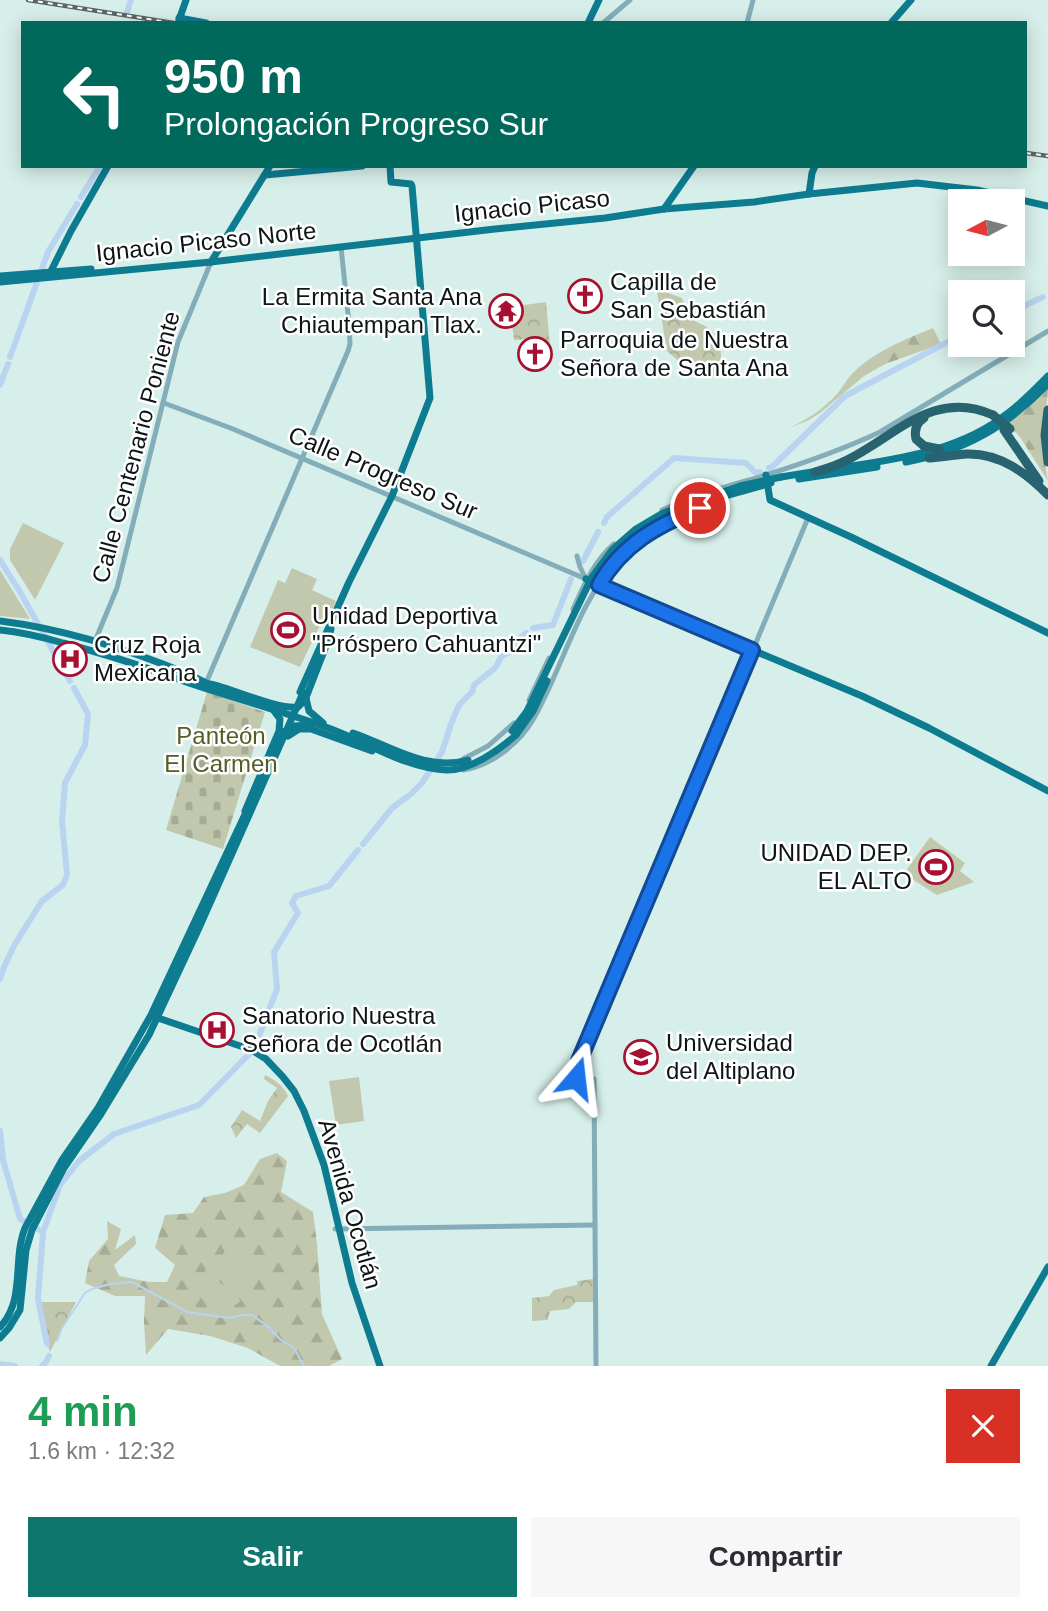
<!DOCTYPE html>
<html lang="es">
<head>
<meta charset="utf-8">
<style>
	:root { --surface:#fff; --page:#f7f7f7; --text:#2b2b33; --muted:#7c7c81; --accent:#0f766e }
	body { margin:0; font-family:Helvetica,sans-serif; background:var(--page); color:var(--text); height:100vh; display:flex; flex-direction:column; font-size:26px; white-space:nowrap }
	* { box-sizing:border-box; margin:0 }
	p { font-size:23px; color:var(--muted) }
	.icon { flex:none; width:38px; height:38px; fill:none; stroke:currentColor; stroke-width:2; stroke-linecap:round; stroke-linejoin:round }
	.map { position:relative; height:1366px; overflow:hidden }
	.side { display:flex; flex-direction:column; background:var(--surface); flex:1 }
	.side>* { flex:none }
	.hud { position:absolute; left:21px; top:21px; width:1006px; height:147px; border-radius:0px; box-shadow:0 4px 18px #0003; background:#00695c; color:#fff; overflow:hidden }
	.needle { width:46px; rotate:263deg }
	.controls { position:absolute; left:948px; top:189px; display:grid; gap:14px }
	.controls a { display:grid; place-items:center; width:77px; height:77px; border-radius:0px; background:var(--surface); box-shadow:0 4px 18px #0003; font-size:35px }
	.pin { position:absolute; display:grid; place-items:center; width:60px; height:60px; color:#fff; margin:-30px; border:4px solid #fff; border-radius:50%; box-shadow:0 2px 7px #0007 }
	.me { position:absolute; width:77px; margin:-38px; rotate:17deg; stroke-linejoin:round; filter:drop-shadow(0 0 5px #0008) }
	.turn { display:flex; align-items:center; gap:24px; height:147px; padding:0 28px; font-size:32px }
	.turn .icon { width:91px; height:91px; stroke-width:2.5 }
	.turn b { display:block; font-size:49px; line-height:60px }
	.round { display:grid; place-items:center; flex:none; width:74px; height:74px; border-radius:0px; background:var(--page) }
	.head { display:flex; align-items:center; justify-content:space-between; height:119px; padding:0 28px }
	h1 { font-size:42px; font-weight:700; line-height:52px; color:#1e9e55 }
	.cta { display:flex; gap:14px; margin-top:auto; padding:14px 28px }
	.cta a { flex:1; height:80px; border-radius:0px; background:var(--accent); color:#fff; font-size:28px; font-weight:700; line-height:80px; text-align:center }
	.cta a+a { background:var(--page); color:var(--text) }
	.map>svg:first-child { display:block }
</style>
</head>
<body>
<div class="map">
<svg width="1048" height="1366" viewBox="0 0 1048 1366">
	<defs>
		<pattern id="forest-firs" width="22" height="20" patternUnits="userSpaceOnUse" patternTransform="scale(1.75)"><rect width="22" height="20" fill="#c2c8ae"/><path d="M5 1l3.5 6h-7zM16 11l3.5 6h-7z" fill="#a6ab95"/></pattern>
		<pattern id="cemetery-stones" width="16" height="16" patternUnits="userSpaceOnUse" patternTransform="scale(1.75)"><rect width="16" height="16" fill="#c2c8ae"/><path d="M2 7V4a2 2 0 0 1 4 0v3zM10 15v-3a2 2 0 0 1 4 0v3z" fill="#a6ab95"/></pattern>
		<pattern id="park-crowns" width="20" height="18" patternUnits="userSpaceOnUse" patternTransform="scale(1.75)"><rect width="20" height="18" fill="#c2c8ae"/><path d="M2 6a3 3 0 1 1 6 0M12 15a3 3 0 1 1 6 0" fill="none" stroke="#a6ab95"/></pattern>
	</defs>
	<rect width="100%" height="100%" fill="#d7efea"/>
	<g fill="url(#forest-firs)">
		<path d="M933,328L941,344L885,364L864,376L820,413L809,420L789,428C808,419 822,410 837,394C842,388 845,382 850,376C872,352 904,340 933,328Z"/>
		<polygon points="1048,388 1043,453 1048,481 1020,437 1007,423 1024,411"/>
		<polygon points="277,1153 287,1161 281,1192 313,1212 317,1244 322,1314 342,1359 329,1366 280,1366 248,1348 210,1336 168,1329 146,1355 144,1322 145,1296 115,1296 85,1283 89,1261 108,1239 107,1221 121,1229 115,1250 135,1235 136,1244 114,1265 119,1276 149,1282 167,1282 175,1265 155,1248 165,1215 193,1213 204,1197 225,1193 244,1185 260,1159"/>
	</g>
	<polygon fill="url(#cemetery-stones)" points="207,692 265,712 223,849 166,830"/>
	<g fill="url(#park-crowns)">
		<path d="M665,291V292L682,298C684,303 685,310 688,314C692,322 704,324 711,330C723,342 725,366 713,377L710,373L695,375L667,351L657,292Z"/>
		<polygon points="546,302 550,346 529,348 529,339 514,340 510,307"/>
		<path d="M265,1075C275,1080 283,1085 288,1096L260,1133L247,1124L236,1138L231,1127L242,1110L260,1121L268,1101L277,1088L264,1079Z"/>
		<polygon points="593,1279 593,1302 576,1302 569,1309 550,1311 548,1320 532,1321 532,1298 549,1296 554,1290 577,1285 577,1281"/>
		<polygon points="39,1302 76,1302 50,1352 49,1350"/>
	</g>
	<g fill="#c2c8ae">
		<polygon points="23,523 64,543 35,600 10,560 10,549"/>
		<polygon points="292,568 317,579 312,590 336,601 331,612 327,611 300,667 250,647 278,580 285,583"/>
		<polygon points="0,570 30,619 0,616"/>
		<polygon points="930,837 965,863 960,871 974,882 937,895 912,879 905,872"/>
		<polygon points="359,1077 364,1121 336,1125 329,1081"/>
		<polygon points="226,1250 258,1279 242,1300 211,1270"/>
		<polygon points="206,1270 241,1301 220,1315 191,1289"/>
	</g>
	<g fill="none" stroke-linecap="round" stroke-linejoin="round">
		<polyline stroke="#b9d4f0" stroke-width="2" points="57,1341 62,1328 85,1293 92,1289 110,1284 132,1282 187,1312 230,1318 242,1315 252,1315 266,1325 281,1340 294,1348 304,1366"/>
		<g stroke="#b9d4f0" stroke-width="6">
			<polyline points="127,12 131,0"/>
			<polyline points="81,197 100,166"/>
			<polyline points="1013,311 1043,297"/>
			<polyline points="10,357 48,252 77,204"/>
			<polyline points="0,385 8,364"/>
			<polyline points="769,468 773,466 845,396 961,335"/>
			<polyline points="604,523 607,517 674,458 746,463 756,473 760,472"/>
			<polyline points="0,560 20,592 70,681"/>
			<polyline points="583,561 598,532"/>
			<polyline points="533,628 553,625 571,579"/>
			<polyline points="363,844 392,808 411,794 422,783 442,752 451,724 459,705 472,692 474,685 496,667 501,657 512,650 520,638 526,633"/>
			<polyline points="0,979 4,967 15,944 42,901 63,885 67,875 62,821 65,783 85,745 88,714 74,688"/>
			<polyline points="259,1036 277,989 274,952 298,913 292,903 296,896 329,886 358,850"/>
			<polyline points="0,1131 3,1160 20,1219 43,1232 38,1299 47,1344"/>
			<polyline points="43,1232 60,1185 79,1161 114,1134 199,1105 254,1049 258,1039"/>
			<polyline points="0,1364 15,1366"/>
			<polyline points="42,1366 46,1362 49,1356"/>
		</g>
		<g stroke="#83aeb9" stroke-width="5">
			<polyline points="603,23 630,0"/>
			<polyline points="747,23 753,0"/>
			<polyline points="164,403 233,429 586,579 604,576"/>
			<path d="M662,510C696,494 733,485 769,474C807,462 844,449 880,432L1048,331"/>
			<polyline points="577,556 580,567 586,579"/>
			<path d="M573,609C584,585 594,561 614,544"/>
			<polyline points="95,641 117,588 178,342 211,262"/>
			<polyline points="206,683 348,351 350,344 349,323 341,247"/>
			<polyline points="529,700 549,658"/>
			<polyline points="463,759 488,746 514,723"/>
			<path d="M463,770C491,766 520,743 534,718C563,667 578,602 619,558C648,527 686,513 725,499"/>
			<polyline points="335,1229 595,1225"/>
			<polyline points="596,1366 594,1079 576,1078 579,1061 655,877 742,676 808,518"/>
		</g>
		<g stroke="#0d7b90" stroke-width="7">
			<polyline points="179,18 206,23"/>
			<polyline points="179,20 186,0"/>
			<polyline points="588,23 599,0"/>
			<polyline points="891,23 911,0"/>
			<polyline points="265,175 362,166"/>
			<polyline points="809,194 812,173 815,166"/>
			<polyline points="664,209 694,166"/>
			<polyline points="211,262 270,166"/>
			<polyline points="49,275 71,231 108,166"/>
			<polyline points="0,276 91,269"/>
			<polyline points="0,282 211,262 495,229 605,218 664,209 754,202 809,194 917,183 977,190 1048,206"/>
			<path d="M906,462C965,451 1006,427 1048,384"/>
			<path d="M833,469C894,459 958,453 1008,413C1023,402 1035,389 1048,376"/>
			<polyline points="766,475 770,500 851,537 1048,633"/>
			<polyline points="781,477 818,471"/>
			<polyline points="799,479 877,467"/>
			<polyline points="586,579 626,597 862,696 929,728 1048,791"/>
			<path d="M0,621C65,629 127,649 188,674C196,678 204,682 212,686"/>
			<path d="M0,630C21,632 42,637 63,643C106,654 148,668 189,683C236,699 285,712 331,729C369,743 405,768 446,770C470,771 499,750 516,735"/>
			<path d="M210,684C234,689 278,710 298,707L305,700L328,641L331,629"/>
			<polyline points="300,692 349,582 392,496 430,398 412,186 411,184 391,182 390,166"/>
			<polyline points="306,698 309,711 323,723"/>
			<path d="M353,733C391,746 426,772 468,760"/>
			<polyline points="278,735 294,726 309,725"/>
			<polyline points="288,736 299,729 311,729 372,751"/>
			<polyline points="245,811 279,731 280,719 274,711"/>
			<polyline points="155,1017 252,1050 266,1059 283,1077 294,1091 304,1111 324,1165 352,1283 380,1366"/>
			<path d="M0,1327C26,1300 12,1260 25,1228L62,1160L98,1108L151,1015L248,808"/>
			<polyline points="0,1338 9,1328 20,1310 26,1250 32,1230 64,1168 101,1114 149,1035 199,928 284,736"/>
			<polyline points="991,1366 1048,1267"/>
		</g>
		<g stroke="#276371" stroke-width="9">
			<polyline points="1048,410 1045,435 1048,462"/>
			<path d="M924,418C916,423 914,430 916,439L924,446L939,449"/>
			<polyline points="1004,430 1039,481"/>
			<path d="M929,458C942,457 954,455 967,454C1000,453 1026,473 1048,495"/>
			<path d="M815,472C825,469 836,466 845,461C895,437 933,388 993,415"/>
		</g>
		<g stroke="#596764" stroke-width="4.5">
			<g id="rail">
				<polyline points="28,0 174,23"/>
				<polyline points="1026,153 1048,156"/>
			</g>
		</g>
		<use href="#rail" stroke="#fff" stroke-width="2" stroke-dasharray="5" stroke-linecap="butt"/>
		<g stroke="#0d7b90" stroke-width="7">
			<polyline points="722,497 771,483"/>
			<polyline points="512,731 527,711 592,577 612,550 636,529 663,513 740,486 781,477"/>
			<polyline points="516,735 533,711 547,681"/>
			<polyline points="284,736 303,693"/>
		</g>
		<polyline stroke="#276371" stroke-width="9" points="993,415 1010,429"/>
	</g>
	<g fill="none" stroke-linecap="round" stroke-linejoin="round">
		<g stroke="#114b97" stroke-width="18">
			<path id="route" d="M576,1078L579,1061L752,650L599,585C622,544 658,525 700,508"/>
		</g>
		<use href="#route" stroke="#1a73e8" stroke-width="12"/>
	</g>
	<defs>
		<g id="church-ring" transform="scale(1.75)"><circle r="9.5" fill="#fff" stroke="#a81031" stroke-width="1.5"/><path d="M-1.2-6h2.4v3.5h3.3v2.4h-3.3V6h-2.4V-.1h-3.3v-2.4h3.3Z" fill="#a81031"/></g>
		<g id="temple-ring" transform="scale(1.75)"><circle r="9.5" fill="#fff" stroke="#a81031" stroke-width="1.5"/><path d="M0-6L5-2H3V0L6.5 2.5H4V6H1.5V3h-3V6H-4V2.5H-6.5L-3 0V-2H-5Z" fill="#a81031"/></g>
		<g id="stadium-ring" transform="scale(1.75)"><circle r="9.5" fill="#fff" stroke="#a81031" stroke-width="1.5"/><path d="M0-5a6.5 5 0 1 0 0 10a6.5 5 0 1 0 0-10ZM-3.5-1.8h7v3.6h-7Z" fill="#a81031"/></g>
		<g id="hospital-ring" transform="scale(1.75)"><circle r="9.5" fill="#fff" stroke="#a81031" stroke-width="1.5"/><path d="M-5-5h3v3.5h4V-5h3V5h-3V1.5h-4V5h-3Z" fill="#a81031"/></g>
		<g id="university-ring" transform="scale(1.75)"><circle r="9.5" fill="#fff" stroke="#a81031" stroke-width="1.5"/><path d="M0-5L7-2L0 1L-7-2ZM-4 1L0 2.5L4 1V4Q0 6-4 4Z" fill="#a81031"/></g>
	</defs>
	<g fill-rule="evenodd">
		<use href="#church-ring" x="585" y="296"/>
		<use href="#temple-ring" x="506" y="311"/>
		<use href="#church-ring" x="535" y="354"/>
		<use href="#stadium-ring" x="288" y="630"/>
		<use href="#hospital-ring" x="70" y="659"/>
		<use href="#stadium-ring" x="936" y="867"/>
		<use href="#hospital-ring" x="217" y="1030"/>
		<use href="#university-ring" x="641" y="1057"/>
	</g>
	<g text-anchor="middle" stroke-width="5" stroke-linejoin="round" paint-order="stroke">
		<g font-size="24" fill="#0e1615" stroke="#fff">
			<text transform="translate(532 206) rotate(-6)" y="8">Ignacio Picaso</text>
			<text transform="translate(206 242) rotate(-6)" y="8">Ignacio Picaso Norte</text>
			<text transform="translate(136 447) rotate(-75)" y="8">Calle Centenario Poniente</text>
			<text transform="translate(383 473) rotate(23)" y="8">Calle Progreso Sur</text>
			<text transform="translate(350 1204) rotate(74)" y="8">Avenida Ocotlán</text>
		</g>
		<g font-size="24" fill="#0e1615" stroke="#fff" text-anchor="start">
			<text x="610" y="290">Capilla de<tspan x="610" dy="28">San Sebastián</tspan></text>
			<text x="482" y="305" text-anchor="end">La Ermita Santa Ana<tspan x="482" dy="28">Chiautempan Tlax.</tspan></text>
			<text x="560" y="348">Parroquia de Nuestra<tspan x="560" dy="28">Señora de Santa Ana</tspan></text>
			<text x="312" y="624">Unidad Deportiva<tspan x="312" dy="28">"Próspero Cahuantzi"</tspan></text>
			<text x="94" y="653">Cruz Roja<tspan x="94" dy="28">Mexicana</tspan></text>
			<text x="912" y="861" text-anchor="end">UNIDAD DEP.<tspan x="912" dy="28">EL ALTO</tspan></text>
			<text x="242" y="1024">Sanatorio Nuestra<tspan x="242" dy="28">Señora de Ocotlán</tspan></text>
			<text x="666" y="1051">Universidad<tspan x="666" dy="28">del Altiplano</tspan></text>
		</g>
		<g font-size="24" fill="#545d26" stroke="#fff">
			<text x="221" y="744">Panteón<tspan x="221" dy="28">El Carmen</tspan></text>
		</g>
	</g>
</svg>
<div class="controls">
<a><svg class="needle" viewBox="-14 -14 28 28"><path d="M0-13l5 13h-10z" fill="#e53935"/><path d="M0 13l5-13h-10z" fill="#7c7c81"/></svg></a>
<a><svg class="icon" aria-label="search" viewBox="0 0 24 24"><circle cx="10" cy="10" r="6"/><path d="M15 15l6 6"/></svg></a>
</div>
<div class="pin" style="left:700px;top:508px;background:#d93025"><svg class="icon" aria-label="arrive" viewBox="0 0 24 24"><path d="M6 21V4h12l-3 4 3 4H6"/></svg></div>
<svg class="me" style="left:576px;top:1078px" viewBox="-20 -20 40 40"><path d="M0-17L14 15 0 8-14 15z" fill="#1a73e8" stroke="#fff" stroke-width="4"/></svg>
<div class="hud">
<div class="turn"><svg class="icon" aria-label="left" viewBox="0 0 24 24"><path d="M17 20v-9H6M10 6l-5 5 5 5"/></svg><div><b>950 m</b>Prolongación Progreso Sur</div></div>
</div>
</div>
<section class="side">
<div class="head"><div><h1>4 min</h1><p>1.6 km · 12:32</p></div><a class="round" style="background:#d93025;color:#fff"><svg class="icon" aria-label="close" viewBox="0 0 24 24"><path d="M6 6l12 12M18 6L6 18"/></svg></a></div>
<div class="cta"><a>Salir</a><a>Compartir</a></div>
</section>
</body>
</html>
